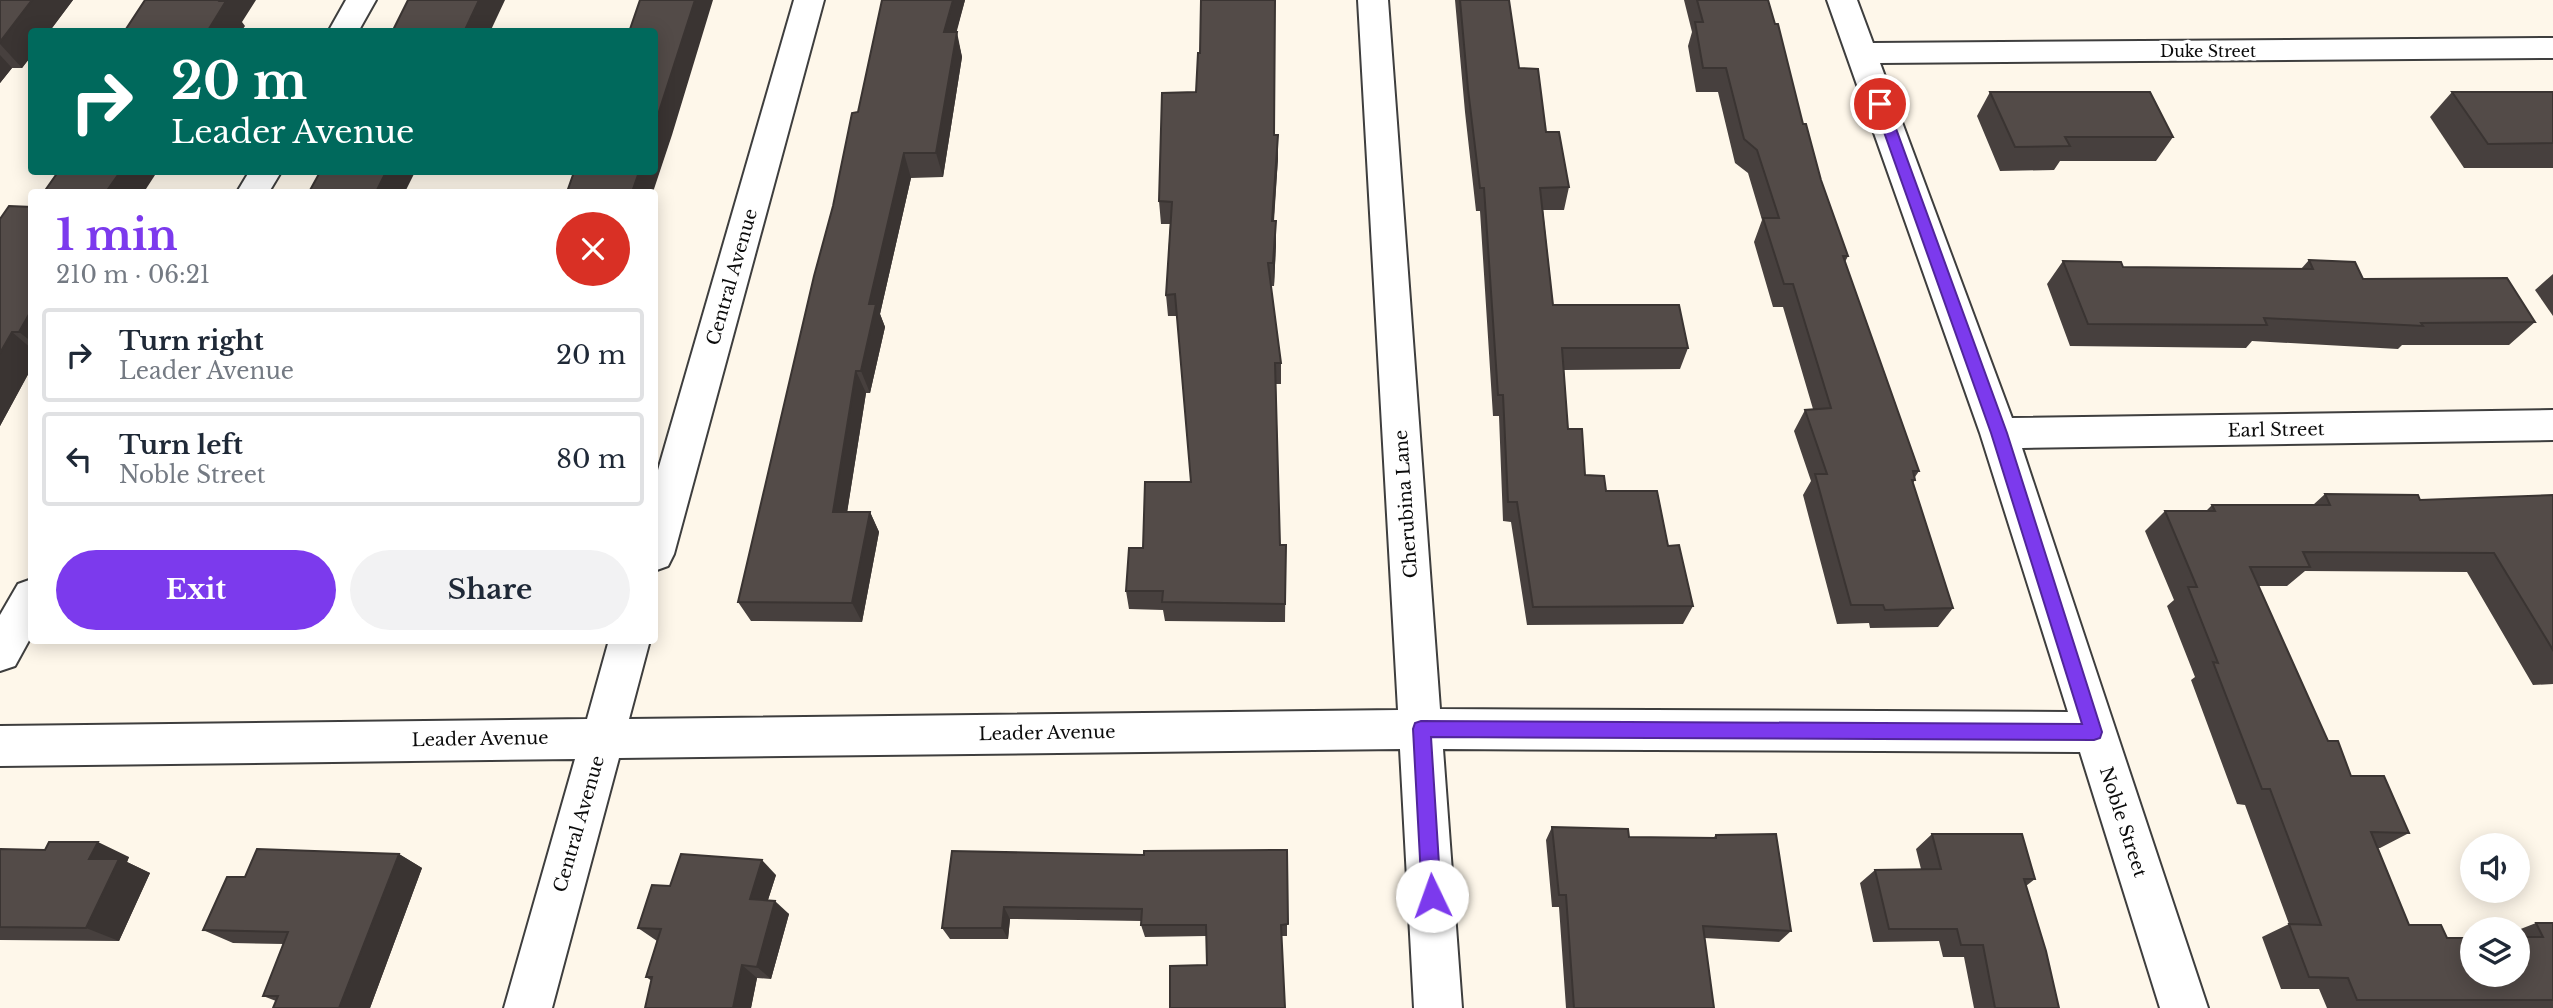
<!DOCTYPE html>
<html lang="en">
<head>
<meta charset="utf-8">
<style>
	:root { --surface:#fff; --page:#f2f2f3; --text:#1f2937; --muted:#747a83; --line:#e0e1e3; --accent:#7c3aed }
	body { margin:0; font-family:"Libre Baskerville",serif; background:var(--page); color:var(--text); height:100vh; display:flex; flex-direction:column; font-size:26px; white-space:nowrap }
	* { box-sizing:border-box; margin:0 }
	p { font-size:23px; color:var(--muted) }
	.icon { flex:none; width:38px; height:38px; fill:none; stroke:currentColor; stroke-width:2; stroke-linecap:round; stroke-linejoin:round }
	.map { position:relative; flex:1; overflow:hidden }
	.side { position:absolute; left:28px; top:189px; width:630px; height:455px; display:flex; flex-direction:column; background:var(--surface); border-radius:7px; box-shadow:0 4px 18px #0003 }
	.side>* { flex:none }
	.hud { position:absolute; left:28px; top:28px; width:630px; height:147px; border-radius:7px; box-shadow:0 4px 18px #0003; background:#00695c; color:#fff; overflow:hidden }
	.buttons { position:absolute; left:2460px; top:833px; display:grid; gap:14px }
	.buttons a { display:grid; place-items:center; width:70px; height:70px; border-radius:50%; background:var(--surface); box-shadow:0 4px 18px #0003; font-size:35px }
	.pin { position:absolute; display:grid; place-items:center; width:60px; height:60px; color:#fff; margin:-30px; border:4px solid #fff; border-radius:50%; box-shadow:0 2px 7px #0007 }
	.me { position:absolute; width:77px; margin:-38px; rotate:357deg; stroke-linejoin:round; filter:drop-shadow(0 0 5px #0008) }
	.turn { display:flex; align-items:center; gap:24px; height:147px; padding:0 28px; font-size:32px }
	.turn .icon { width:91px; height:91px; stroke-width:2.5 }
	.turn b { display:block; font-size:49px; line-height:60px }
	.round { display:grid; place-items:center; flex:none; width:74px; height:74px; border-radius:37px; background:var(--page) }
	.head { display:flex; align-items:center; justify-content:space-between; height:119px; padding:0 28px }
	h1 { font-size:42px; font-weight:800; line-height:52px; color:var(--accent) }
	.primary-button { display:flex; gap:14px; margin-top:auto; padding:14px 28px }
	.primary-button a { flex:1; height:80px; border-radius:42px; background:var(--accent); color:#fff; font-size:28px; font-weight:800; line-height:80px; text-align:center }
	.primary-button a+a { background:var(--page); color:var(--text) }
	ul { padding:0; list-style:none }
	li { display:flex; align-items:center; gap:21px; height:94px; margin:0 14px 10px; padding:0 14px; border:4px solid var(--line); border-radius:7px }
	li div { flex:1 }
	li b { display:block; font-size:26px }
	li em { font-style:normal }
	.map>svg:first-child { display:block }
</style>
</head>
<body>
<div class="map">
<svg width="2553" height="1008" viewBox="0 0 2553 1008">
	<rect width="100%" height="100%" fill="#fef7ea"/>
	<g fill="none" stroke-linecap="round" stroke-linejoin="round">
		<g stroke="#3e3e3e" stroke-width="4">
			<g id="minor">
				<polygon points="346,0 376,0 358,32 328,32"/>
				<polygon points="794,0 824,0 674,554 668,566 654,571 654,484"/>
				<polygon points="1358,0 1388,0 1440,709 2068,712 1980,433 1827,0 1857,0 1873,43 2553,38 2553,58 1880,63 2012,418 2553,410 2553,440 2022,448 2208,1008 2160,1008 2080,752 1443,749 1462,1008 1414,1008 1400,749 619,758 552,1008 504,1008 575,759 0,766 0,726 587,719 609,640 650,640 629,719 1398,710"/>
				<polygon points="249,172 281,172 269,192 237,192"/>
				<polygon points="32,579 32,635 15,666 0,671 0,615 18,584"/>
			</g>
		</g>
		<use href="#minor" fill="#fff" fill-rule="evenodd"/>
	</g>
	<g fill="#47403e">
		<polygon points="0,0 73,0 49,32 32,32 32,55 22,68 12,68 0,83"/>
		<polygon points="882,0 965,0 956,32 962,57 943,177 911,178 880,314 885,327 870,393 866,393 847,512 870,512 879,532 862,622 751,621 738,602 833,206 858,112"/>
		<polygon points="1455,0 1509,0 1519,68 1569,187 1564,210 1543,210 1553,305 1688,348 1680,369 1564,370 1568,429 1585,475 1606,491 1668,546 1693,606 1683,624 1527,625 1511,522 1503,521 1499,416 1493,416 1480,211 1476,211 1465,112"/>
		<polygon points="1684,0 1768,0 1803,124 1821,180 1848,256 1845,262 1919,471 1915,477 1915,480 1913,483 1953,608 1938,627 1870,628 1869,623 1837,624 1803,495 1811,481 1794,431 1805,410 1813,409 1783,307 1773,307 1754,242 1762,220 1748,173 1735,163 1718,92 1696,92 1688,46 1692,32"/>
		<polygon points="1196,92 1274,135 1278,135 1278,158 1274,221 1276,244 1274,286 1271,286 1281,363 1281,384 1276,384 1280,545 1286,545 1285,622 1165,621 1163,610 1129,609 1126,591 1143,548 1191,482 1177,316 1168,316 1166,295 1170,224 1161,224 1159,201"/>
		<polygon points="1990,92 2173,137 2156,161 2060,161 2054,170 2000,171 1977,116"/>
		<polygon points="2452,92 2553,92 2553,168 2464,168 2430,117"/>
		<polygon points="32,207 32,367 0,426 0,219"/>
		<polygon points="2309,260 2363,279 2535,322 2509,345 2402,345 2398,349 2252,341 2246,348 2070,346 2047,284 2063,261 2123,267 2301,269"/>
		<polygon points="2553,274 2553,316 2535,290"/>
		<polygon points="2325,494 2420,500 2553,495 2553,684 2533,685 2467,572 2305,571 2287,586 2258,586 2328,741 2351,776 2409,833 2380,848 2377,848 2409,925 2447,938 2518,975 2518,930 2536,923 2553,923 2553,1008 2327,1008 2319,989 2281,989 2262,937 2289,924 2245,805 2237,804 2191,680 2195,677 2167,606 2174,600 2145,531 2165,511 2206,511 2212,505 2313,505"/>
		<polygon points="1552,827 1629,837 1713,838 1716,835 1791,931 1779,942 1704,938 1714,1008 1566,1008 1559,907 1552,907 1546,840"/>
		<polygon points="1932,834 2035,879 2026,886 2059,1008 1974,1008 1964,957 1943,957 1939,941 1873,942 1860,883 1875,870 1921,869 1916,849"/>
		<polygon points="0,849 129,857 127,862 150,873 119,941 0,940"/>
		<polygon points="1287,850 1287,936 1282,936 1207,965 1206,936 1145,937 1141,925 1142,921 1010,919 1008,939 950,939 942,928 1144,855"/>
		<polygon points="399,854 422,868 370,1008 274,1008 276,1001 263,996 284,944 233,943 203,930 245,877"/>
		<polygon points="776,875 768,900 789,914 771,979 757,978 751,1008 645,1008 652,981 646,977 657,941 638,928 670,886"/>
	</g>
	<g fill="#3a3432">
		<polygon points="32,0 73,0 49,32 32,32 32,55 22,68 0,44 0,42"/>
		<polygon points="221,0 256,0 242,22 245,26 241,32 207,32"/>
		<polygon points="479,0 505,0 490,32 464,32"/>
		<polygon points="695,0 713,0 672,135 653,192 632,192 639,172 654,172 654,127"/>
		<polygon points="953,0 965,0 950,57 944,32"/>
		<polygon points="957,32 962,57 943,177 936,153"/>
		<polygon points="0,55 12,68 0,83"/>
		<polygon points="1278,135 1278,158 1272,244 1272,221"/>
		<polygon points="904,153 911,178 880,314 885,327 870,393 861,371 869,304"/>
		<polygon points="120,172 157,172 144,192 106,192"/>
		<polygon points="386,172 415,172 405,192 376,192"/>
		<polygon points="1276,221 1276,244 1274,286 1273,263"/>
		<polygon points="32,309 32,342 19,332"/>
		<polygon points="12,332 32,349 32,367 0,426 0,353"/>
		<polygon points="856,371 866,393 844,532 833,512"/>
		<polygon points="870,512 879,532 862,622 852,603"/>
		<polygon points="98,842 129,857 127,862 150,873 119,941 86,928 89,859"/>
		<polygon points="399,854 422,868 370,1008 339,1008"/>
		<polygon points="762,860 776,875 764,912 750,899"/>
		<polygon points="775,901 789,914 771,979 757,967"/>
		<polygon points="1004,907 1010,919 1008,939 1002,928"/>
		<polygon points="742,965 757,978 751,1008 733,1008"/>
	</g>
	<g fill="#534b48" stroke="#3a3432" stroke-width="2">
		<polygon points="0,0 32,0 0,42"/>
		<polygon points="145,0 221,0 220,1 226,1 207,32 124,32"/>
		<polygon points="408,0 479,0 464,32 392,32"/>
		<polygon points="640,0 695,0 654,127 654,32 629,32"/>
		<polygon points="882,0 953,0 944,32 957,32 936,153 904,153 869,304 876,304 861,371 856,371 833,512 870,512 852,603 738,602 814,276 833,206 852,113 858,112"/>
		<polygon points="1201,0 1275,0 1274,135 1278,135 1272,221 1276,221 1273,263 1268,263 1281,363 1275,363 1280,545 1286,545 1285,604 1162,602 1163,591 1126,591 1129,548 1143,548 1145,482 1191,482 1175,294 1166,295 1172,202 1159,201 1162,93 1196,92 1198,53 1200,53"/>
		<polygon points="1460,0 1509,0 1519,68 1538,69 1546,132 1559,132 1569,187 1540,188 1553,305 1679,305 1688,348 1562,348 1568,429 1582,429 1585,475 1604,476 1606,491 1657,491 1668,546 1679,545 1693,606 1533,607 1517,502 1508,502 1503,395 1498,395 1484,188 1480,188 1468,89"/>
		<polygon points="1697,0 1768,0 1775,24 1778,24 1803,124 1806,124 1821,180 1848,256 1843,256 1919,471 1913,471 1915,480 1912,480 1953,608 1885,610 1883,605 1851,605 1815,474 1827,474 1805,410 1831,408 1793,284 1784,284 1763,218 1779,218 1757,150 1744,139 1726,68 1703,68 1695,22 1703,22"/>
		<polygon points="1990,92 2150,92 2173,137 2065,137 2070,146 2015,147"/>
		<polygon points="2452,92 2553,92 2553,143 2488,144"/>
		<polygon points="58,172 120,172 106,192 44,192"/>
		<polygon points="320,172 386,172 376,192 309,192"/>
		<polygon points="574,172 639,172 632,192 567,192"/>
		<polygon points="9,206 32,207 32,309 19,332 12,332 0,353 0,219"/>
		<polygon points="2309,260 2355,262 2363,279 2507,278 2535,322 2421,323 2423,326 2264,318 2267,325 2088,324 2063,261 2121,262 2123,267 2313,269"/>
		<polygon points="2325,494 2418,495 2420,500 2553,495 2553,650 2494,553 2303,552 2310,567 2250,567 2328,741 2338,741 2351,776 2384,776 2409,833 2371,832 2409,925 2441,925 2447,938 2473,938 2473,975 2518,975 2518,937 2543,937 2536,923 2553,923 2553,1000 2357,1000 2348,978 2309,977 2289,924 2321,925 2270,789 2262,789 2213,662 2218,663 2188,587 2197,587 2165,511 2215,511 2212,505 2330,505"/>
		<polygon points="1552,827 1628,829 1629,837 1716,838 1716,835 1776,834 1791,931 1703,926 1714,1008 1574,1008 1566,895 1559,895"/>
		<polygon points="1932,834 2022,834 2035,879 2024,879 2046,951 2059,1008 1995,1008 1983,945 1961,945 1957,929 1889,929 1875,870 1941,869"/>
		<polygon points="49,842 98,842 89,859 119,859 86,928 0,927 0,849 45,850"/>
		<polygon points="257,849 399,854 339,1008 273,1008 278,996 263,996 288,932 203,930 227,877 245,877"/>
		<polygon points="1287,850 1288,924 1281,925 1285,1008 1170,1008 1170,966 1207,965 1206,925 1141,925 1142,909 1004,907 1002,928 942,928 952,851 1144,855 1144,851"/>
		<polygon points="681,854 762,860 750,899 775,901 757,967 742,965 733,1008 645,1008 652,977 646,977 661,929 638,928 652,885 670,886"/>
	</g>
	<polygon fill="#7c3aed" stroke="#51269a" stroke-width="2" points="1880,100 1887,104 2007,433 2102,732 2100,738 2094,740 1431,737 1441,896 1438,903 1432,906 1425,903 1422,896 1413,729 1415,723 1421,721 2082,724 1991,433 1874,104"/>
	<g text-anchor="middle" stroke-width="7" stroke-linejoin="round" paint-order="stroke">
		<g font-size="16" fill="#0b0b0b" stroke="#fff">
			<text x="2208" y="57">Duke Street</text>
		</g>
		<g font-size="18" fill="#0b0b0b" stroke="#fff">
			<text transform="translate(732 277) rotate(-74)" y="6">Central Avenue</text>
			<text transform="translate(2276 430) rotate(-1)" y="6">Earl Street</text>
			<text transform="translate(1406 504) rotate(-94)" y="6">Cherubina Lane</text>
			<text transform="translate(1047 733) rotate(-1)" y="6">Leader Avenue</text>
			<text transform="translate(480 739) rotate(-1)" y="6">Leader Avenue</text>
			<text transform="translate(2123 822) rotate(72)" y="6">Noble Street</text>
			<text transform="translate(579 824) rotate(-74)" y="6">Central Avenue</text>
		</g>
	</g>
</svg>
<div class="buttons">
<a><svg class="icon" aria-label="sound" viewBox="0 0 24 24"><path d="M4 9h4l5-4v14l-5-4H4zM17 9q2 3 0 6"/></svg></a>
<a><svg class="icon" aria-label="layers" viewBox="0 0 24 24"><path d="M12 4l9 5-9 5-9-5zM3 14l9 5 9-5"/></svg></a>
</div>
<div class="pin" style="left:1880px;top:104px;background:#d93025"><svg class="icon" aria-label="arrive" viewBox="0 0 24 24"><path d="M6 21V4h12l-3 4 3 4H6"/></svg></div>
<svg class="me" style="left:1432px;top:896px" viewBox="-20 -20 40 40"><circle r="19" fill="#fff"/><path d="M0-13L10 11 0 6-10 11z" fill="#7c3aed"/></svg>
<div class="hud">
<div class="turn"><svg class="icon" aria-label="right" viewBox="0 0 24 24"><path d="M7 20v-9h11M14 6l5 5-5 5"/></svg><div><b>20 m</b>Leader Avenue</div></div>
</div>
<section class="side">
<div class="head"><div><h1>1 min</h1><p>210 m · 06:21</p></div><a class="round" style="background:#d93025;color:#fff"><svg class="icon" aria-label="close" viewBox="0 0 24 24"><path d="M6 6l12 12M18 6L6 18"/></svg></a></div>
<ul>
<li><svg class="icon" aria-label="right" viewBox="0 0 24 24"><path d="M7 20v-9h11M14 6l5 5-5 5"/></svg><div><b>Turn right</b><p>Leader Avenue</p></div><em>20 m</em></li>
<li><svg class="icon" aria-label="left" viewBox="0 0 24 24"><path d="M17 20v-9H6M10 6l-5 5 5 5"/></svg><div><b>Turn left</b><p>Noble Street</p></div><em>80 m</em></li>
</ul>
<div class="primary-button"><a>Exit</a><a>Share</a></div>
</section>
</div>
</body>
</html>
